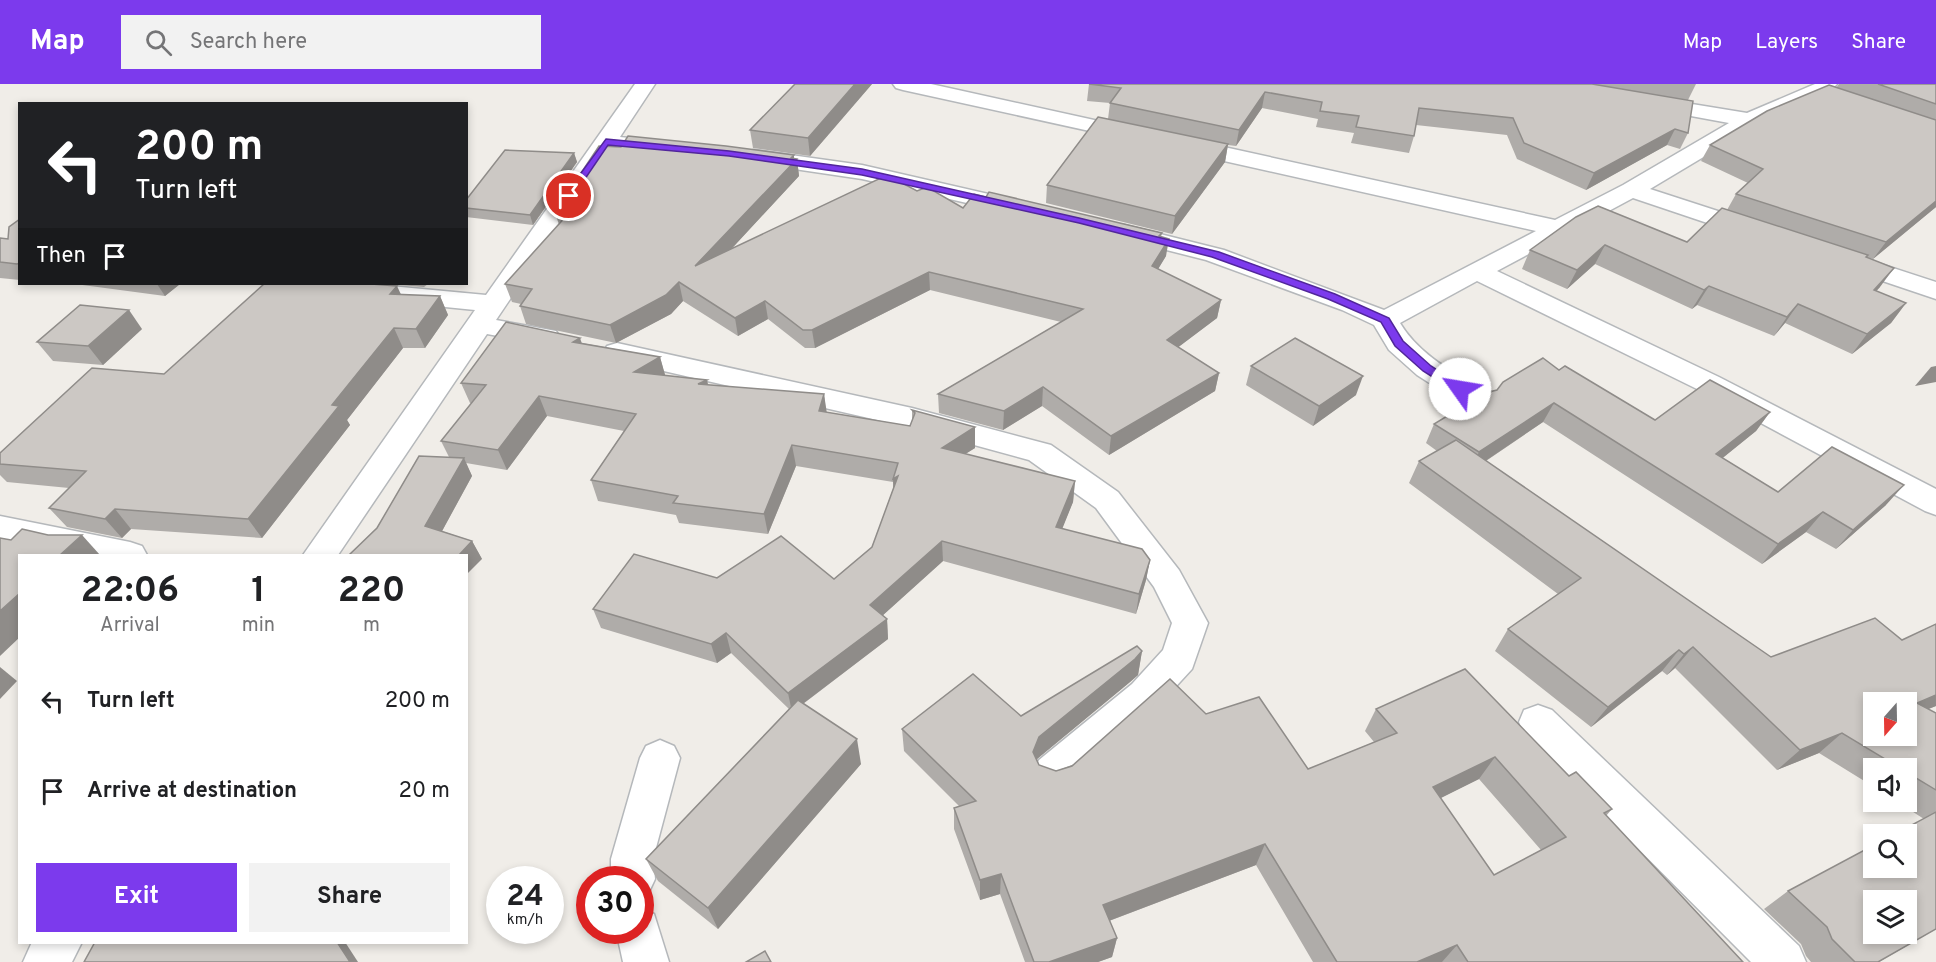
<!DOCTYPE html>
<html lang="en">
<head>
<meta charset="utf-8">
<style>
	:root { --surface:#fff; --page:#f2f2f2; --text:#202124; --muted:#757577; --accent:#7c3aed }
	body { margin:0; font-family:Overpass,sans-serif; background:var(--page); color:var(--text); height:100vh; display:flex; flex-direction:column; font-size:22px; white-space:nowrap }
	* { box-sizing:border-box; margin:0 }
	p { font-size:20px; color:var(--muted) }
	.icon { flex:none; width:33px; height:33px; fill:none; stroke:currentColor; stroke-width:2; stroke-linecap:round; stroke-linejoin:round }
	.map { position:relative; flex:1; overflow:hidden }
	.sheet { position:absolute; left:18px; top:470px; width:450px; height:390px; display:flex; flex-direction:column; background:var(--surface); border-radius:0px; box-shadow:0 3px 9px #0003 }
	.sheet>* { flex:none }
	.guide { position:absolute; left:18px; top:18px; width:450px; height:183px; border-radius:0px; box-shadow:0 3px 9px #0003; background:#202124; color:#fff; overflow:hidden }
	.needle { width:39px; rotate:200deg }
	.fabs { position:absolute; left:1863px; top:608px; display:grid; gap:12px }
	.fabs a { display:grid; place-items:center; width:54px; height:54px; border-radius:0px; background:var(--surface); box-shadow:0 3px 9px #0003; font-size:30px }
	.speed { position:absolute; left:486px; top:782px; display:flex; gap:12px; font-size:30px; font-weight:700; text-align:center }
	.speed>* { display:grid; place-content:center; width:78px; height:78px; border-radius:50%; background:var(--surface); box-shadow:0 3px 9px #0003; line-height:1 }
	.speed small { font-size:15px; font-weight:400 }
	.speed .limit { border:9px solid #d22; background:#fff; color:#111 }
	.pin { position:absolute; display:grid; place-items:center; width:51px; height:51px; color:#fff; margin:-26px; border:3px solid #fff; border-radius:50%; box-shadow:0 2px 6px #0007 }
	.me { position:absolute; width:66px; margin:-33px; rotate:302deg; stroke-linejoin:round; filter:drop-shadow(0 0 4px #0008) }
	.turn { display:flex; align-items:center; gap:21px; height:126px; padding:0 18px; font-size:27px }
	.turn .icon { width:78px; height:78px; stroke-width:2.5 }
	.turn b { display:block; font-size:42px; line-height:51px }
	.then { display:flex; align-items:center; height:57px; padding:0 18px; background:#0003; gap:12px; font-size:22px }
	.eta { display:flex; justify-content:space-evenly; align-items:center; height:102px; text-align:center }
	.eta b { font-size:36px; font-weight:700; line-height:42px }
	.primary-button { display:flex; gap:12px; margin-top:auto; padding:12px 18px }
	.primary-button a { flex:1; height:69px; border-radius:0px; background:var(--accent); color:#fff; font-size:24px; font-weight:700; line-height:69px; text-align:center }
	.primary-button a+a { background:var(--page); color:var(--text) }
	ul { padding:0; list-style:none }
	li { display:flex; align-items:center; gap:18px; height:90px; padding:0 18px }
	li div { flex:1 }
	li b { display:block; font-size:22px }
	li em { font-style:normal }
	header { display:flex; align-items:center; gap:36px; box-sizing:border-box; height:84px; padding:0 30px; background:var(--accent); color:#fff }
	header strong { font-size:28px }
	nav { display:flex; gap:33px; margin-inline-start:auto; font-size:21px }
	.search { width:420px; height:54px; background:var(--page); display:flex; align-items:center; gap:15px; box-sizing:border-box; padding:0 21px; border-radius:0px; color:var(--muted); font-size:22px }
	.map>svg:first-child { display:block }
</style>
</head>
<body>
<header>
<strong>Map</strong>
<div class="search"><svg class="icon" aria-label="search" viewBox="0 0 24 24"><circle cx="10" cy="10" r="6"/><path d="M15 15l6 6"/></svg>Search here</div>
<nav><a>Map</a><a>Layers</a><a>Share</a></nav>
</header>
<div class="map">
<svg width="1936" height="878" viewBox="0 0 1936 878">
	<rect width="100%" height="100%" fill="#f0ede8"/>
	<g fill="none" stroke-linecap="round" stroke-linejoin="round">
		<g stroke="#b5b8bb" stroke-width="3">
			<g id="minor">
				<polygon points="635,0 655,0 620,53 675,59 678,64 675,69 667,71 611,65 496,236 556,247 560,253 556,259 546,261 487,250 338,471 303,471 475,226 296,208 287,206 283,200 369,200 486,211"/>
				<polygon points="893,0 931,0 1135,45 1143,46 1146,51 1143,56 1135,57 903,6 896,4"/>
				<path d="M1815,0H1837L1825,12L1757,41L1650,105L1764,142L1767,147L1764,152L1755,154L1746,152L1633,114L1497,187L1719,293L1936,405V431L1925,427L1699,306L1477,197L1400,239C1420,272 1455,289 1487,309L1492,316L1487,323L1477,326L1467,323L1417,291L1389,266L1374,241L1342,226L1206,176L1115,153L1112,148L1115,143L1124,141L1224,166L1384,226L1536,147L1175,66L1172,61L1175,56L1183,54L1555,136L1623,101L1729,39L1642,23L1639,19L1642,15L1649,13L1747,29Z"/>
				<polygon points="754,66 862,81 1023,118 1027,123 1023,128 1015,130 862,95 746,78 743,73 746,68"/>
				<polygon points="1847,169 1936,198 1936,215 1838,182 1834,177 1838,172"/>
				<polygon points="617,259 912,324 1051,361 1118,408 1179,486 1208,539 1192,585 1158,622 1067,702 1053,707 1039,702 1033,689 1039,676 1132,600 1163,566 1172,539 1154,503 1096,424 1029,376 912,344 607,274 603,268 607,262"/>
				<polygon points="0,432 130,458 142,462 147,471 70,471 0,456"/>
				<polygon points="1538,621 1552,626 1799,862 1806,878 1751,878 1524,650 1519,638 1524,626"/>
				<polygon points="660,656 674,662 680,674 653,775 655,795 648,810 640,813 640,795 611,795 611,775 640,674 646,662"/>
				<polygon points="640,825 654,830 669,878 623,878 616,846 640,846"/>
				<polygon points="32,858 82,858 72,878 23,878"/>
			</g>
		</g>
		<use href="#minor" fill="#fff" fill-rule="evenodd"/>
	</g>
	<g fill="#afaca9" fill-rule="evenodd">
		<polygon points="795,0 872,0 810,72 753,64 750,46"/>
		<polygon points="1089,0 1696,0 1688,16 1688,49 1680,65 1667,61 1586,106 1517,75 1507,51 1416,41 1414,52 1409,69 1351,59 1354,49 1316,43 1318,35 1262,24 1236,62 1228,61 1225,78 1172,150 1046,119 1047,101 1108,35 1110,19 1087,17"/>
		<polygon points="1839,0 1936,0 1936,123 1873,175 1867,173 1880,203 1876,207 1906,219 1891,239 1852,270 1785,239 1774,252 1697,221 1692,225 1595,180 1567,205 1522,185 1530,166 1576,133 1687,158 1727,126 1736,110 1748,99 1701,77 1710,61 1836,4"/>
		<polygon points="574,69 577,78 533,141 466,133 466,116"/>
		<polygon points="794,74 797,75 799,92 732,164 917,107 963,124 1162,149 1161,153 1166,172 1158,185 1221,216 1217,234 1178,263 1219,289 1215,307 1109,371 1042,322 1003,346 939,329 938,310 1061,238 930,206 815,264 805,264 768,235 738,252 683,217 671,230 616,259 526,240 520,222 521,220 512,218 505,200 559,141 555,128"/>
		<polygon points="20,135 20,196 0,194 0,154 8,155"/>
		<polygon points="75,200 180,200 165,212"/>
		<polygon points="388,200 428,200 424,203"/>
		<polygon points="401,211 440,212 448,231 425,264 403,264 347,336 350,341 262,454 131,445 122,454 67,443 49,424 69,404 7,398 0,391 0,380 164,290"/>
		<polygon points="142,245 103,281 53,277 37,258"/>
		<polygon points="582,259 660,273 665,292 707,296 708,301 824,310 826,328 910,342 912,337 912,326 975,343 975,364 965,370 1075,397 1073,418 1062,444 1150,476 1146,496 1136,530 943,477 882,532 887,535 888,555 803,620 861,680 718,845 658,797 646,775 789,625 731,569 717,579 601,544 593,525 717,494 834,495 872,463 893,405 893,398 796,382 768,450 679,439 676,431 598,417 591,396 624,347 547,332 507,386 466,379 472,392 442,447 472,457 482,475 349,471 449,373 441,357 472,319 470,319 461,299"/>
		<polygon points="1251,282 1356,311 1313,342 1246,301"/>
		<polygon points="1559,286 1655,336 1770,328 1756,347 1722,374 1778,408 1886,421 1836,465 1806,448 1762,480 1543,338 1486,377 1771,573 1902,556 1936,540 1936,622 1928,625 1936,629 1936,845 1879,878 1811,878 1806,872 1801,860 1764,825 1788,807 1924,735 1896,717 1906,717 1906,684 1874,684 1874,703 1819,669 1777,686 1675,584 1667,591 1662,587 1591,643 1495,567 1508,545 1558,510 1409,399 1419,377 1437,367 1426,359 1434,340 1497,306"/>
		<path d="M1142,567L1138,591L1130,598L1037,675L1039,681L1056,687L1206,630L1308,685L1374,658L1365,647L1376,625L1569,692L1612,725L1606,732L1743,878H1313L1256,781L1109,837L1117,854L1112,873L1098,878H1025L1000,810L980,816L954,745V724L959,722L904,667L902,645L1021,632ZM1479,695L1541,766L1494,791L1440,714Z"/>
	</g>
	<g fill="#8f8c89">
		<polygon points="855,0 872,0 810,72 808,54"/>
		<polygon points="1265,8 1262,24 1236,62 1239,46"/>
		<polygon points="1675,45 1667,61 1586,106 1594,89"/>
		<polygon points="1228,60 1225,78 1172,150 1175,132"/>
		<polygon points="574,69 577,78 533,141 530,131"/>
		<polygon points="794,71 794,78 797,75 799,92 699,200 695,182"/>
		<polygon points="1936,117 1936,123 1873,175 1886,158"/>
		<polygon points="1169,155 1166,172 1149,200 1152,182"/>
		<polygon points="1605,161 1595,180 1567,205 1577,186"/>
		<polygon points="1894,184 1880,203 1860,225 1874,206"/>
		<polygon points="929,188 930,206 815,264 812,246"/>
		<polygon points="679,198 683,217 671,230 616,259 610,241"/>
		<polygon points="157,200 180,200 165,212"/>
		<polygon points="397,202 406,221 390,210"/>
		<polygon points="1709,202 1697,221 1692,225 1704,206"/>
		<polygon points="440,212 448,231 425,264 416,245"/>
		<polygon points="1221,216 1217,234 1164,274 1167,256"/>
		<polygon points="765,217 768,235 738,252 735,234"/>
		<polygon points="1906,219 1891,239 1852,270 1867,250"/>
		<polygon points="1798,220 1785,239 1774,252 1787,233"/>
		<polygon points="129,226 142,245 103,281 88,262"/>
		<polygon points="394,244 403,264 347,336 350,341 262,454 248,435 332,321"/>
		<polygon points="580,254 587,274 573,258"/>
		<polygon points="660,273 666,294 634,288"/>
		<polygon points="1936,282 1936,298 1915,302 1931,283"/>
		<polygon points="1219,289 1215,307 1109,371 1111,352"/>
		<polygon points="1363,292 1356,311 1313,342 1319,322"/>
		<polygon points="707,296 711,316 698,300"/>
		<polygon points="1043,303 1042,322 1003,346 1004,327"/>
		<polygon points="824,310 827,330 819,327"/>
		<polygon points="539,312 547,332 507,386 498,366"/>
		<polygon points="1554,319 1543,338 1469,388 1479,368"/>
		<polygon points="1770,328 1756,347 1703,390 1716,370"/>
		<polygon points="975,343 975,364 943,384 942,364"/>
		<polygon points="792,361 796,382 768,450 764,430"/>
		<polygon points="464,374 472,392 435,460 425,442"/>
		<polygon points="898,392 894,415 893,395"/>
		<polygon points="1075,397 1073,418 1055,463 1056,443"/>
		<polygon points="1904,401 1886,421 1836,465 1853,446"/>
		<polygon points="115,425 131,445 122,454 105,435"/>
		<polygon points="1823,428 1806,448 1762,480 1778,460"/>
		<polygon points="82,451 100,471 60,471"/>
		<polygon points="472,457 482,475 466,491 466,471 459,471"/>
		<polygon points="942,457 943,477 872,541 870,521"/>
		<polygon points="1150,476 1146,496 1136,530 1139,510"/>
		<polygon points="20,509 20,553 0,572 0,527"/>
		<polygon points="887,535 888,555 792,628 788,609"/>
		<polygon points="726,549 731,569 717,579 711,560"/>
		<polygon points="1693,563 1675,584 1667,591 1684,570"/>
		<polygon points="1679,566 1662,587 1591,643 1608,623"/>
		<polygon points="1142,567 1138,591 1130,598 1037,675 1031,690 1033,668 1039,653"/>
		<polygon points="0,583 17,597 0,615"/>
		<polygon points="1936,611 1936,622 1906,634 1917,619"/>
		<polygon points="1842,649 1819,669 1777,686 1800,666"/>
		<polygon points="857,655 861,680 718,845 708,824"/>
		<polygon points="1495,673 1479,695 1419,725 1433,703"/>
		<polygon points="1265,760 1256,781 1098,841 1103,821"/>
		<polygon points="1001,790 1000,810 980,816 980,796"/>
		<polygon points="1117,854 1112,873 1098,878 1049,878"/>
		<polygon points="337,858 345,858 358,878 350,878"/>
		<polygon points="1457,861 1442,878 1417,878"/>
	</g>
	<g fill="#ccc8c4" stroke="#8f8c89" stroke-width="1.5" fill-rule="evenodd">
		<polygon points="795,0 855,0 808,54 750,46"/>
		<polygon points="1089,0 1592,0 1693,17 1688,49 1675,45 1594,89 1524,59 1513,34 1419,24 1414,52 1356,43 1359,32 1320,27 1322,18 1265,8 1239,46 1110,19 1121,4"/>
		<polygon points="1878,0 1936,0 1936,20"/>
		<polygon points="1829,1 1936,36 1936,117 1886,158 1736,110 1763,85 1710,61 1767,27"/>
		<polygon points="1098,33 1228,60 1175,132 1047,101"/>
		<polygon points="628,52 726,62 794,71 791,74 797,75 695,182 887,91 917,107 927,103 963,124 974,110 986,113 989,108 1162,149 1159,152 1169,155 1152,182 1221,216 1167,256 1219,289 1111,352 1043,303 1004,327 938,310 1083,225 929,188 812,246 803,246 765,217 735,234 679,198 666,211 610,241 520,222 532,205 505,200 568,130 555,128 599,62 621,63"/>
		<polygon points="505,66 574,69 530,131 466,124 466,116"/>
		<polygon points="1598,122 1687,158 1722,124 1868,171 1866,173 1894,184 1874,206 1906,219 1867,250 1798,220 1787,233 1709,202 1704,206 1605,161 1577,186 1530,166 1576,133"/>
		<polygon points="20,135 20,179 17,180 0,178 0,154 8,155 9,143"/>
		<polygon points="264,200 371,200 397,202 390,210 440,212 416,245 394,244 332,321 339,322 248,435 115,425 105,435 49,424 86,387 0,380 0,369 92,284 164,290"/>
		<polygon points="80,221 129,226 88,262 37,258"/>
		<polygon points="506,238 580,254 573,258 660,273 634,288 707,296 698,300 824,310 819,327 910,342 915,329 912,326 975,343 942,364 1075,397 1056,443 1142,465 1150,476 1139,510 942,457 870,521 887,535 788,609 726,549 711,560 593,525 634,470 717,494 781,452 834,495 872,463 898,392 893,395 898,379 792,361 764,430 673,419 678,412 591,396 636,330 539,312 498,366 441,357 486,301 461,299"/>
		<polygon points="1295,254 1363,292 1319,322 1251,282"/>
		<polygon points="1543,274 1559,286 1565,282 1655,336 1710,296 1770,328 1716,370 1778,408 1832,363 1904,401 1853,446 1823,428 1778,460 1554,319 1479,368 1434,340 1485,309 1497,306 1503,298"/>
		<path d="M1456,356L1771,573L1875,534L1902,556L1936,540V611L1917,619L1936,629V706L1906,688V684H1900L1842,649L1800,666L1693,563L1684,570L1679,566L1608,623L1508,545L1581,494L1419,377ZM1874,618H1906V651H1874Z"/>
		<polygon points="419,372 464,374 425,442 472,457 459,471 349,471 377,444"/>
		<polygon points="22,445 48,451 82,451 60,471 20,471 20,509 0,527 0,454 11,456"/>
		<path d="M1137,562L1142,567L1135,575L1039,653L1033,668L1039,681L1056,687L1072,682L1170,595L1206,630L1259,613L1308,685L1397,649L1376,625L1465,585L1569,692L1576,688L1612,725L1604,729L1743,878H1468L1457,861L1417,878H1337L1265,760L1103,821L1117,854L1049,878H1034L1001,790L980,796L954,724L976,717L902,645L973,590L1021,632ZM1495,673L1566,753L1494,791L1433,703Z"/>
		<polygon points="798,616 857,655 708,824 646,775"/>
		<path d="M1936,728V845L1878,878H1855L1832,855L1827,843L1788,807L1874,761V783H1906V750H1895ZM1874,816H1906V849H1874Z"/>
		<polygon points="95,858 337,858 350,878 84,878"/>
		<polygon points="765,867 771,878 746,878"/>
	</g>
	<polygon fill="#7c3aed" stroke="#51269a" stroke-width="1.5" points="606,55 729,67 862,85 1079,134 1219,168 1335,210 1389,234 1403,257 1431,282 1466,305 1464,308 1456,308 1423,287 1395,262 1381,238 1328,215 1212,173 1079,139 862,91 729,72 608,61 572,114 565,114 564,112"/>
</svg>
<div class="fabs">
<a><svg class="needle" viewBox="-14 -14 28 28"><path d="M0-13l5 13h-10z" fill="#e53935"/><path d="M0 13l5-13h-10z" fill="#757577"/></svg></a>
<a><svg class="icon" aria-label="sound" viewBox="0 0 24 24"><path d="M4 9h4l5-4v14l-5-4H4zM17 9q2 3 0 6"/></svg></a>
<a><svg class="icon" aria-label="search" viewBox="0 0 24 24"><circle cx="10" cy="10" r="6"/><path d="M15 15l6 6"/></svg></a>
<a><svg class="icon" aria-label="layers" viewBox="0 0 24 24"><path d="M12 4l9 5-9 5-9-5zM3 14l9 5 9-5"/></svg></a>
</div>
<div class="speed"><div>24<small>km/h</small></div><div class="limit">30</div></div>
<div class="pin" style="left:569px;top:112px;background:#d93025"><svg class="icon" aria-label="arrive" viewBox="0 0 24 24"><path d="M6 21V4h12l-3 4 3 4H6"/></svg></div>
<svg class="me" style="left:1460px;top:305px" viewBox="-20 -20 40 40"><circle r="19" fill="#fff"/><path d="M0-13L10 11 0 6-10 11z" fill="#7c3aed"/></svg>
<div class="guide">
<div class="turn"><svg class="icon" aria-label="left" viewBox="0 0 24 24"><path d="M17 20v-9H6M10 6l-5 5 5 5"/></svg><div><b>200 m</b>Turn left</div></div>
<div class="then">Then<svg class="icon" aria-label="arrive" viewBox="0 0 24 24"><path d="M6 21V4h12l-3 4 3 4H6"/></svg></div>
</div>
<section class="sheet">
<div class="eta">
<div><b>22:06</b><p>Arrival</p></div>
<div><b>1</b><p>min</p></div>
<div><b>220</b><p>m</p></div>
</div>
<ul>
<li><svg class="icon" aria-label="left" viewBox="0 0 24 24"><path d="M17 20v-9H6M10 6l-5 5 5 5"/></svg><div><b>Turn left</b></div><em>200 m</em></li>
<li><svg class="icon" aria-label="arrive" viewBox="0 0 24 24"><path d="M6 21V4h12l-3 4 3 4H6"/></svg><div><b>Arrive at destination</b></div><em>20 m</em></li>
</ul>
<div class="primary-button"><a>Exit</a><a>Share</a></div>
</section>
</div>
</body>
</html>
